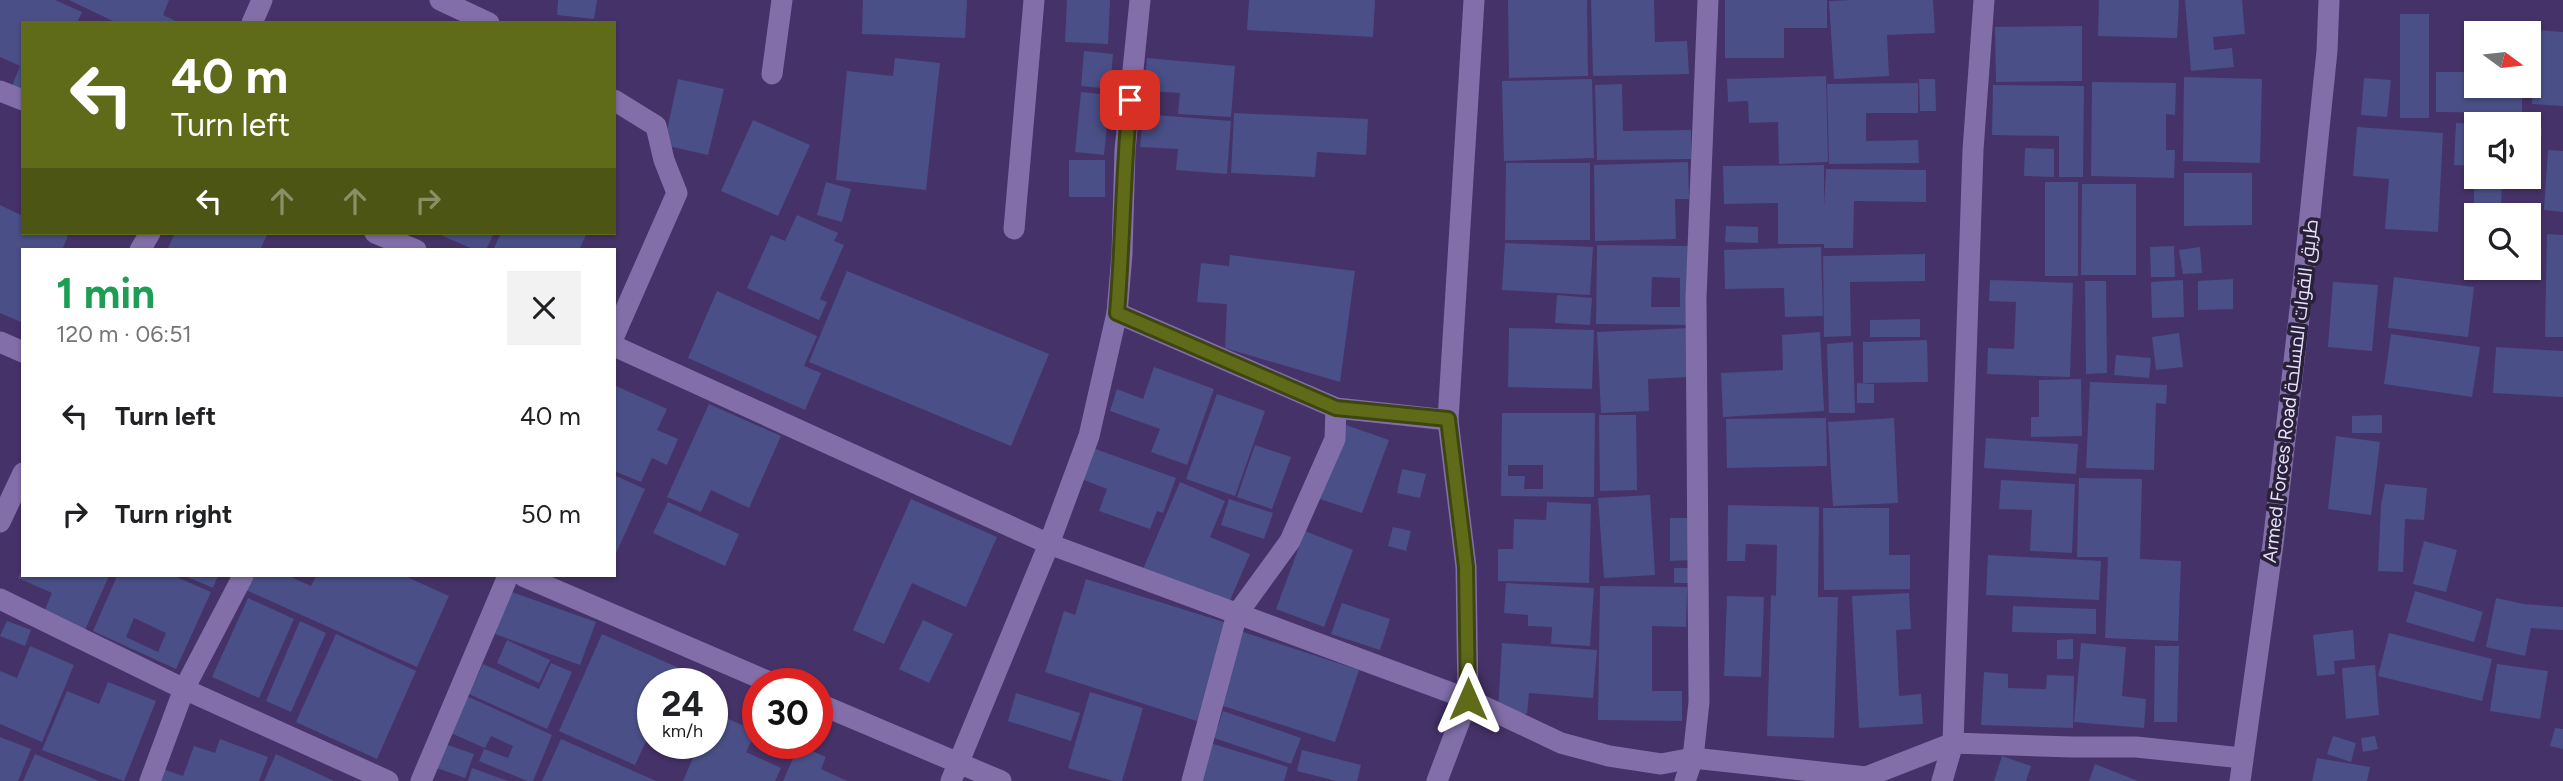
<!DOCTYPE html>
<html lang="en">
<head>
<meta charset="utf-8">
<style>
	:root { --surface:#fff; --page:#f2f2f2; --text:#202124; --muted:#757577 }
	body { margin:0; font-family:Figtree,Cairo,sans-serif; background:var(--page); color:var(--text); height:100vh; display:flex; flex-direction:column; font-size:26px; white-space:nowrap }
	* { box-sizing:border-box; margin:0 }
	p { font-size:23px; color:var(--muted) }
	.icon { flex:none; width:38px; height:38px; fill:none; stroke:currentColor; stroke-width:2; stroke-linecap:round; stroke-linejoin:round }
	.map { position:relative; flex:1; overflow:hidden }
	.sheet { position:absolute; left:21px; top:248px; width:595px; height:329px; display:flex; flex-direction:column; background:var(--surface); border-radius:0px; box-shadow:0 2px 5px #0004 }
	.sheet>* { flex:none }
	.guide { position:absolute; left:21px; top:21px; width:595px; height:214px; border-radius:0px; box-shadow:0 2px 5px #0004; background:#606b19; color:#fff; overflow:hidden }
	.needle { width:46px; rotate:105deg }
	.fabs { position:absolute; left:2464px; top:21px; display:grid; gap:14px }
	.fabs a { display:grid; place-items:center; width:77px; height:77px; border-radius:0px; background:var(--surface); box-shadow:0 2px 5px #0004; font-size:35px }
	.speed { position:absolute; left:637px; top:668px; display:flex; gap:14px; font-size:35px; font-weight:700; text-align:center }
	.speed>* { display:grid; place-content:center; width:91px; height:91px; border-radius:50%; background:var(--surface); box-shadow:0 2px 5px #0004; line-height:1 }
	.speed small { font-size:18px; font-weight:400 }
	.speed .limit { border:10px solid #d22; background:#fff; color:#111 }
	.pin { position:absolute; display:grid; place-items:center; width:60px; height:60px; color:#fff; margin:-30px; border-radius:14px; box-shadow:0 4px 10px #0006 }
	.me { position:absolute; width:77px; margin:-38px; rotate:0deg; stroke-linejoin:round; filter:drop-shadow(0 0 5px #0008) }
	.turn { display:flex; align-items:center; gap:24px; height:147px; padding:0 35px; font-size:32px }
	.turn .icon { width:91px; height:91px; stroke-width:2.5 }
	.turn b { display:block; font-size:49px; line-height:60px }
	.lanes { display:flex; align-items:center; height:66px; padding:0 35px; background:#0003; justify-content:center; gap:35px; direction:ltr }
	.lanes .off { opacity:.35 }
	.round { display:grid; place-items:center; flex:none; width:74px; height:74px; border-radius:0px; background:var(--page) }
	.summary { display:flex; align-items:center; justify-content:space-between; height:119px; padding:0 35px }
	h1 { font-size:42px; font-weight:700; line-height:52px; color:#1e9e55 }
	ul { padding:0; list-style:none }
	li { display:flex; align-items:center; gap:21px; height:98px; padding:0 35px }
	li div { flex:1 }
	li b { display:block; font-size:26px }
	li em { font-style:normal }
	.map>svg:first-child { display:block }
</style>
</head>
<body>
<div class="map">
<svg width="2563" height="781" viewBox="0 0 2563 781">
	<rect width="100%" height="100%" fill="#453268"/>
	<g fill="#4a4f87" fill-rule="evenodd">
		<polygon points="0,0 55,0 82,12 77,23 23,23 23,90 12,86 20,66 0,57"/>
		<polygon points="69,0 169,0 163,15 180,23 117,23"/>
		<polygon points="558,0 597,0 594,19 557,15"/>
		<polygon points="863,0 967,0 965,38 862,34"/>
		<polygon points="1067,0 1110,0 1108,44 1065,42"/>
		<polygon points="1249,0 1375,0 1373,37 1247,30"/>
		<polygon points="1508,0 1587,0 1588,76 1509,78"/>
		<polygon points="1591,0 1654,0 1655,42 1687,41 1689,74 1593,76"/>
		<polygon points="1725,0 1827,0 1827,28 1784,28 1784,58 1725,58"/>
		<polygon points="1852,0 1933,0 1935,33 1887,35 1889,76 1834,79 1829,1"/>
		<polygon points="2099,0 2179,0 2177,38 2098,36"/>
		<polygon points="2185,0 2242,0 2245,34 2213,37 2214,50 2232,48 2234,67 2191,71"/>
		<rect x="2400" y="14" width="29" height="104"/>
		<polygon points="2082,26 2082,81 1996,82 1995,27"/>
		<polygon points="2537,30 2563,32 2563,106 2532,104"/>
		<polygon points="1084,51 1113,54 1110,89 1081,86"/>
		<polygon points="895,58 940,63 926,190 836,180 847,71 893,76"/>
		<polygon points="1147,58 1235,66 1231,117 1178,114 1180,93 1144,91"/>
		<polygon points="2436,72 2476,72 2476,86 2522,86 2522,113 2436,112"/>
		<polygon points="1826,76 1828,162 1779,164 1778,122 1749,123 1748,101 1728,102 1727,79"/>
		<polygon points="2184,77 2262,79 2260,163 2183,161"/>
		<polygon points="2364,78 2391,80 2387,117 2361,115"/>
		<polygon points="678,79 724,89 708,155 664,145"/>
		<polygon points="1592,79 1594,158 1504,161 1502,81"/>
		<polygon points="1919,79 1935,79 1936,111 1920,111"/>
		<polygon points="2092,82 2176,83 2175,115 2166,114 2166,150 2175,150 2174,178 2091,176"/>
		<polygon points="1918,83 1918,113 1866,113 1866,141 1918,140 1919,163 1829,164 1827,84"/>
		<polygon points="1622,84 1623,131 1691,130 1691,159 1597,160 1595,85"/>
		<polygon points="1993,85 2084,86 2083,177 2059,177 2059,136 1992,135"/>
		<polygon points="1081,92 1110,95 1104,155 1075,152"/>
		<polygon points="1234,113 1368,119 1366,155 1317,152 1315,177 1231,173"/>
		<polygon points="1143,114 1231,121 1227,174 1176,170 1178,149 1140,147"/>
		<polygon points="753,120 810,145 778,216 721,191"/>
		<polygon points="2456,123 2476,124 2476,166 2454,165"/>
		<polygon points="2357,127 2443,133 2438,232 2385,229 2389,179 2353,176"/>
		<polygon points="2529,128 2542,128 2539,169 2529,169"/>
		<polygon points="2025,148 2054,149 2054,177 2024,176"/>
		<polygon points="2548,150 2563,151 2563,212 2544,210"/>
		<rect x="1069" y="160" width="36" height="37"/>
		<polygon points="1688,162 1689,199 1675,199 1676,239 1595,241 1594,165"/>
		<polygon points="1506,163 1590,163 1590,240 1505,240"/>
		<polygon points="1824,165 1824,207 1826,169 1926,170 1926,202 1854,201 1853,248 1824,248 1824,244 1778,244 1778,203 1724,204 1723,166"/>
		<polygon points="2184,173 2252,173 2252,225 2184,226"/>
		<polygon points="2475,177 2502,177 2501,214 2473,213"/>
		<polygon points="826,182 851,189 842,222 817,215"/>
		<rect x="2045" y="182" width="33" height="94"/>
		<polygon points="2082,184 2136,184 2136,275 2081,275"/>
		<polygon points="0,205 23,216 23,233 61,233 68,236 62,250 23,250 23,323 0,313"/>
		<polygon points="797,215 838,233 834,241 844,245 820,299 827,302 819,320 747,288 771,235 785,241"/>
		<polygon points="1726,226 1758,227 1758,243 1725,242"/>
		<polygon points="175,233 268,233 260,250 167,250"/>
		<polygon points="436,233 494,233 486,250 475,250"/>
		<polygon points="501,233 587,233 579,250 493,250"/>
		<polygon points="2547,234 2563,235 2563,337 2545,337"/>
		<polygon points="1505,243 1593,247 1590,295 1502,290"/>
		<path d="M1597,245L1688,246V325L1596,324ZM1652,277L1680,278V307H1651Z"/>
		<polygon points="2174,246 2175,277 2151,277 2150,247"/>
		<polygon points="1821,247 1823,316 1785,317 1784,288 1725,289 1724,250"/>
		<polygon points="2200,247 2202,273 2183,274 2179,250"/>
		<polygon points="1925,254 1925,281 1850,282 1851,336 1824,337 1823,256"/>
		<polygon points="1230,255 1355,271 1340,382 1225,348 1227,304 1197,302 1201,263 1229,266"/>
		<polygon points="847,271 1049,354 1011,446 809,362"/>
		<polygon points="2394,277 2474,287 2468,337 2388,328"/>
		<polygon points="2233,279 2233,309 2198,310 2198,281"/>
		<polygon points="1990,280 2073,283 2070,377 1987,374 1988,348 2014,349 2016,302 1989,301"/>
		<polygon points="2183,280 2184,317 2152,318 2151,282"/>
		<polygon points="2085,281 2106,281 2107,373 2086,374"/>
		<polygon points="2333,282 2378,285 2372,351 2328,347"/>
		<polygon points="717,291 817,336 804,366 821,373 805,410 688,358"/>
		<polygon points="1557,295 1592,298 1590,325 1555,323"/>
		<polygon points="1920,319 1920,337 1870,337 1870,320"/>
		<polygon points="1509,328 1594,330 1592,389 1508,387"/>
		<polygon points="1690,328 1691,377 1648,379 1649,411 1601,413 1597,332"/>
		<polygon points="1820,332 1824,411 1723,417 1721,373 1783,370 1782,335"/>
		<polygon points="2179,333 2183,367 2156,370 2152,337"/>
		<polygon points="2391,334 2480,347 2472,397 2384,384"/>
		<polygon points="1927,340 1928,382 1863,383 1863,342"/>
		<polygon points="1853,342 1855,413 1829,413 1827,344"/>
		<polygon points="2496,347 2563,351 2563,397 2493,393"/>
		<polygon points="2116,355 2151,358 2149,378 2114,375"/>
		<polygon points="1154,367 1214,389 1187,465 1151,452 1160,429 1110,411 1117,389 1143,399"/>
		<polygon points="2081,379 2082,436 2031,437 2031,417 2039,417 2039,380"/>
		<polygon points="2090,382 2167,385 2166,404 2156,403 2154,470 2086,468"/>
		<polygon points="1857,383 1874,384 1874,403 1857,403"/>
		<polygon points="614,385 667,409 657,430 678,439 667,465 652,458 641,482 614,471"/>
		<polygon points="1217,394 1265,411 1235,496 1186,479"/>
		<polygon points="709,404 781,436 749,508 711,490 701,512 667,497"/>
		<path d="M1502,413H1595L1594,497L1501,496ZM1508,465H1543V489H1524L1525,476H1508Z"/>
		<polygon points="1599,415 1636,415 1637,490 1600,491"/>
		<polygon points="2382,415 2382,433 2352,433 2352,416"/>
		<polygon points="1826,418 1827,466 1727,468 1726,419"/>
		<polygon points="1894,418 1898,503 1833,506 1828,422"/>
		<polygon points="1346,425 1389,440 1362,513 1320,499"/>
		<polygon points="2336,436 2380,442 2371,515 2328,509"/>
		<polygon points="1986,438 2078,444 2076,474 1984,468"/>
		<polygon points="1255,445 1291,457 1272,509 1237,497"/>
		<polygon points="1090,447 1176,478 1163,513 1157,511 1150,529 1099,511 1107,489 1079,478"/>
		<polygon points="1402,469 1426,474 1420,498 1397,493"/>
		<polygon points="614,475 645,489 614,558"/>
		<polygon points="2079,478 2142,479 2140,559 2181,561 2178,641 2105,638 2108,557 2077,557"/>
		<polygon points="2001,480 2075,484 2072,553 2030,551 2032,510 1999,509"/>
		<polygon points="1180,482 1225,501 1210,537 1250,554 1228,605 1143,569"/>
		<polygon points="2385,484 2427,488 2424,520 2405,519 2403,572 2378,571 2381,505"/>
		<polygon points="1650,495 1655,575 1604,578 1598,498"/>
		<polygon points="911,499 997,537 966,607 912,583 884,644 853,630"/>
		<polygon points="1229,499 1273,513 1264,539 1221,525"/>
		<polygon points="668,502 739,534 725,566 653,533"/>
		<polygon points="1547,502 1591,504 1589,583 1498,581 1498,549 1513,549 1514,519 1546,520"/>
		<polygon points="1728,505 1819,507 1818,597 1838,597 1834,738 1767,736 1771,595 1776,596 1777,545 1746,544 1745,561 1727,561"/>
		<polygon points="1823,508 1889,508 1889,555 1910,555 1910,589 1824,590"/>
		<polygon points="1670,518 1693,518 1693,560 1670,561"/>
		<polygon points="1393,527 1411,531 1406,551 1388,546"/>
		<polygon points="1305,531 1353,550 1324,627 1276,609"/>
		<polygon points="2424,541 2457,550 2446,592 2413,584"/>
		<polygon points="1988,555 2101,561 2099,600 1986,595"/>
		<polygon points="23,568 23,576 109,576 84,632 43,614 52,593 18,578"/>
		<rect x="1674" y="568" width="19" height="15"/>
		<path d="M117,576H174L211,592L176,669L93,631ZM134,618L166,633L158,652L126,637Z"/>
		<polygon points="185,576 218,576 213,588"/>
		<polygon points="253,576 289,576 311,586 316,576 405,576 449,596 417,667 246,590"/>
		<polygon points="1086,579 1227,623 1197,721 1045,672 1064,611 1075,615"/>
		<polygon points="1506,583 1594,588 1590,646 1551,644 1552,627 1528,626 1528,615 1504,613"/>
		<polygon points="1600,586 1687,587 1686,627 1652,626 1652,691 1682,691 1682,721 1598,720"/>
		<polygon points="509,591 596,622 580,665 495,634"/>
		<polygon points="2415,591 2483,612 2474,642 2406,622"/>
		<polygon points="1909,593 1911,629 1896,630 1899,696 1921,694 1923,724 1859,728 1852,596"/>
		<polygon points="1727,596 1764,597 1761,677 1724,676"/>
		<polygon points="248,598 294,619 259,698 212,677"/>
		<polygon points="2496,598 2524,604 2563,607 2563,630 2531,628 2525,656 2486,647"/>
		<polygon points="1342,603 1390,619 1380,650 1331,634"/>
		<polygon points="2013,606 2096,609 2096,634 2012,632"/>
		<polygon points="923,620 953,634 929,683 899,669"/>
		<polygon points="7,621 31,630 25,646 0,636"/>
		<polygon points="300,621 326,633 291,712 266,701"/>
		<polygon points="2353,630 2355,659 2334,661 2335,674 2317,676 2313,635"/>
		<polygon points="1240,631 1359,670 1335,742 1217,704"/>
		<polygon points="2389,633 2492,659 2482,701 2378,676"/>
		<polygon points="336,634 416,671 377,759 296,722"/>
		<polygon points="602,634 679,668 671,684 653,684 653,726 635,765 559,731"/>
		<polygon points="2073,639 2073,659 2057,659 2057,640"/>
		<polygon points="507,640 550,660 539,683 497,663"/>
		<polygon points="1502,643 1597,650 1593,698 1529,693 1527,714 1498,712"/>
		<polygon points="2081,643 2126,647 2122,696 2146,699 2144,728 2074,722"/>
		<polygon points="30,646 74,665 42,742 0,724 0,671 17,678"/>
		<polygon points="2155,646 2179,646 2177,722 2154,722"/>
		<polygon points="551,663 572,672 547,729 469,694 483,664 539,689"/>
		<polygon points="2497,664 2548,671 2540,719 2490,711"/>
		<polygon points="2375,665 2379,715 2346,719 2342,668"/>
		<polygon points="1984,672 2008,674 2008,688 2046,689 2047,675 2074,676 2073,728 1981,725"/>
		<polygon points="108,682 156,701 124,781 42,750 67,691 99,704"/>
		<polygon points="1090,692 1143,708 1122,781 1113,781 1068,768"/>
		<polygon points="1016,693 1080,713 1071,741 1008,721"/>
		<polygon points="462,694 552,735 533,781 527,781 479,761 484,749 508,758 513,746 491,736 485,748 446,731"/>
		<polygon points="1223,711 1301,738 1291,764 1214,738"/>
		<polygon points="712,712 756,731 746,752 781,768 775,781 683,781 699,744 712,744"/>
		<polygon points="2555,728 2563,729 2563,749 2550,746"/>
		<polygon points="2333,736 2356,743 2351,762 2327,754"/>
		<polygon points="2375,736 2378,749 2363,752 2361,738"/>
		<polygon points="0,737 31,749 18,781 0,781"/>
		<polygon points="220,739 268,757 259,781 159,781 163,769 183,776 194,746 215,753"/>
		<polygon points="561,739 656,781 542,781"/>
		<polygon points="442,743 474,754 465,778 434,767"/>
		<polygon points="1210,743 1288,767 1284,781 1198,781"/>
		<polygon points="799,745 826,757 821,769 847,781 783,781"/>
		<polygon points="1302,750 1361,765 1357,781 1336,781 1297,771"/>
		<polygon points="35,754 99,781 23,781"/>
		<polygon points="276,754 334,781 264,781"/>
		<polygon points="2002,756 2031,766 2026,781 1994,781"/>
		<polygon points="2317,758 2370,767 2367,781 2312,781"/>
		<polygon points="2095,764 2138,781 2089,781"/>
		<polygon points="472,768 508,781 468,781"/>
	</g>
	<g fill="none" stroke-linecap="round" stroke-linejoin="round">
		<g stroke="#826faa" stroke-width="21">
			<polyline points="772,74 782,0"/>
			<polyline points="1014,229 1034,0"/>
		</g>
		<g stroke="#826faa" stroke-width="21">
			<polyline points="440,0 489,23"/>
			<polyline points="252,23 262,0"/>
			<polyline points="0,91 23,100"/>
			<polyline points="614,100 656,126 664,160 677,193 614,336"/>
			<polyline points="375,233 416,250"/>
			<polyline points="140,250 150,233"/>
			<polyline points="1117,313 1336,408 1448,420"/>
			<polyline points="0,342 23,352"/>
			<polyline points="614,346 1049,544 1468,699 1561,743 1609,756 1661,764 1693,758 1866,777 1953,743 2072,747 2136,747 2242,758"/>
			<polyline points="0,522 23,473"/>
			<polyline points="523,576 774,684"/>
			<polyline points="0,599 184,689 388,781"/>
			<polyline points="817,703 1001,781"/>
			<polyline points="150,781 184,689 243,576"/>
			<polyline points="421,781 508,576"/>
			<polyline points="951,781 1049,544 1089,436 1117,313 1122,254 1125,150 1140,0"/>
			<polyline points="1192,781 1237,614 1290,541 1335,439 1336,408"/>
			<polyline points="1437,781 1468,699 1466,567 1448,420 1474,0"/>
			<polyline points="1685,781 1693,758 1699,702 1696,298 1708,0"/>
			<polyline points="1942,781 1953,743 1973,150 1984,0"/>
		</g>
		<polyline stroke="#826faa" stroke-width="21" points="2240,781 2273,544 2303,283 2327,51 2329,0"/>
	</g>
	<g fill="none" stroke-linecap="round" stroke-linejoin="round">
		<g stroke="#3e4610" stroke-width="18">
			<path id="route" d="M1130,100C1123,171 1123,242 1117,313L1336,408L1448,419L1466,567L1468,699"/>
		</g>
		<use href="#route" stroke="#606b19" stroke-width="12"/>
	</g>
	<g text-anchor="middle" stroke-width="7" stroke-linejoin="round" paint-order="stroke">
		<g font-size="19" fill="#e7e0fa" stroke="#282139">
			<text transform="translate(2290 391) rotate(-83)" y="7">Armed Forces Road طريق القوات المسلحة</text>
		</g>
	</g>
</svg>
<div class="fabs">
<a><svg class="needle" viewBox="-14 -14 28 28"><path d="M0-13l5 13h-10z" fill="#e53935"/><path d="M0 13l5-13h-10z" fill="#757577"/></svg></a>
<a><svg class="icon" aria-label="sound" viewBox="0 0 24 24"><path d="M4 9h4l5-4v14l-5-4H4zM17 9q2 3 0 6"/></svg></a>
<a><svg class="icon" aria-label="search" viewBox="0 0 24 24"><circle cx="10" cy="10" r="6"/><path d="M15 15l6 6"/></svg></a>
</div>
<div class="speed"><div>24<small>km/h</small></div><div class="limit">30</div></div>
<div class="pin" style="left:1130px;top:100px;background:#d93025"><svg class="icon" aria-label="arrive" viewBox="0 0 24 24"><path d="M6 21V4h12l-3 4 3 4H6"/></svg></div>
<svg class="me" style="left:1468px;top:699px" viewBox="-20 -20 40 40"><path d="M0-17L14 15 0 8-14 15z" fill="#606b19" stroke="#fff" stroke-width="4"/></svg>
<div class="guide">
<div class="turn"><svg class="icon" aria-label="left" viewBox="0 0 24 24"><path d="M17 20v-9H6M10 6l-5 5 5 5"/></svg><div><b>40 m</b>Turn left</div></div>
<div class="lanes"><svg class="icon" aria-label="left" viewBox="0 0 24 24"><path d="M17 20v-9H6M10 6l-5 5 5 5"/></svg><svg class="icon off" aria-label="ahead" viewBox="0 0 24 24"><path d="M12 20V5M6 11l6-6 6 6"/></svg><svg class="icon off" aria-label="ahead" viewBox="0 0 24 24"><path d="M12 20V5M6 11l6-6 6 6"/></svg><svg class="icon off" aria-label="right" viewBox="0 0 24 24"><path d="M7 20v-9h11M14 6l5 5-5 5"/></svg></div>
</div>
<section class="sheet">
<div class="summary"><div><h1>1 min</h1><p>120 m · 06:51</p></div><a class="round"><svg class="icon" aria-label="close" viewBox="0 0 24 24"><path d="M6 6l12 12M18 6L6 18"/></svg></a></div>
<ul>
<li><svg class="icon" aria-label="left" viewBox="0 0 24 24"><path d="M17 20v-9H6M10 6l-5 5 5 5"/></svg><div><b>Turn left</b></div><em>40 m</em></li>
<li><svg class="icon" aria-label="right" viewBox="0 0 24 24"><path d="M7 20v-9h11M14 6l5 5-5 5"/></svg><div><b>Turn right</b></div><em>50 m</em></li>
</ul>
</section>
</div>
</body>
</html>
